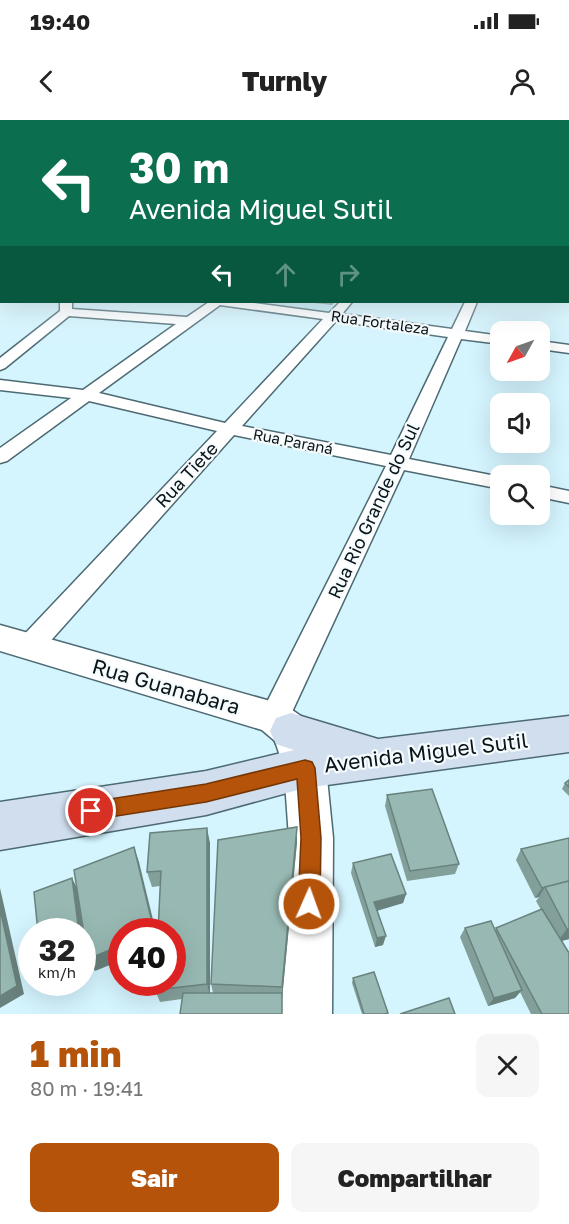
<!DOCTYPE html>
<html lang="pt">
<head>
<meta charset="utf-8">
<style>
	:root { --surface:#fff; --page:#f6f6f6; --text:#222; --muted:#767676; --accent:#b45309 }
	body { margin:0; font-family:"Golos Text",sans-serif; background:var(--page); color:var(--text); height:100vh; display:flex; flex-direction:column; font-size:22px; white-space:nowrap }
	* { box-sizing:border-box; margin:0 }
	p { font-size:20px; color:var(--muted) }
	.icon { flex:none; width:33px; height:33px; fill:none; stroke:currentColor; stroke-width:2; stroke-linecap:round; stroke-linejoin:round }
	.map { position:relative; height:894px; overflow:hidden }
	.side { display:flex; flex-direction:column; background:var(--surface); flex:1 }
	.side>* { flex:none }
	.top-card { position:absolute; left:0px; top:0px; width:570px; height:183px; box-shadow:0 6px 24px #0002; background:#0b6e4f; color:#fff; overflow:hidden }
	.needle { width:39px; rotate:230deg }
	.tools { position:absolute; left:490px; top:201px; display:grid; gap:12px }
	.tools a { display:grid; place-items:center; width:60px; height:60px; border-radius:12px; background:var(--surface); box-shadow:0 6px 24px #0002; font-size:30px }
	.speed { position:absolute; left:18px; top:798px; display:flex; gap:12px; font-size:30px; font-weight:700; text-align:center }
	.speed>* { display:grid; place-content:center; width:78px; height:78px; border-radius:50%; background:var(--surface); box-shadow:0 6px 24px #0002; line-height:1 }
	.speed small { font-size:15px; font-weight:400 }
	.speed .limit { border:9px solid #d22; background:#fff; color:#111 }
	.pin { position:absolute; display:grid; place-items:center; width:51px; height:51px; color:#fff; margin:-26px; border:3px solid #fff; border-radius:50%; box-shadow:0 2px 6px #0007 }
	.me { position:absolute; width:66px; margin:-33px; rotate:2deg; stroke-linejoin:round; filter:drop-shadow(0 0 4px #0008) }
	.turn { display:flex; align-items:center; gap:21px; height:126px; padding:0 30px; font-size:27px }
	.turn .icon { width:78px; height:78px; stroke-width:2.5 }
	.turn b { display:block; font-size:42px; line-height:51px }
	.lanes { display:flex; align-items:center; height:57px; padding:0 30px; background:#0003; justify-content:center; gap:30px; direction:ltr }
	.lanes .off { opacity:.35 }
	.round { display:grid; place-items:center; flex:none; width:63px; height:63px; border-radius:12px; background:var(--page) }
	.headline { display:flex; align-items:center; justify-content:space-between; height:102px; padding:0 30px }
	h1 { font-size:36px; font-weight:800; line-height:45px; color:var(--accent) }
	.primary-button { display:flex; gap:12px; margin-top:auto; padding:12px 30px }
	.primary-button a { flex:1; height:69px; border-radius:12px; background:var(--accent); color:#fff; font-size:24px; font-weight:800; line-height:69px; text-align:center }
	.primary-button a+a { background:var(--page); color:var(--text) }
	.status { display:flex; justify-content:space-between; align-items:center; height:42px; padding:0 30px; background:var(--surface); direction:ltr }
	.status svg { height:16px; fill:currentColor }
	header { display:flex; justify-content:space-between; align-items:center; height:78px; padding:0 30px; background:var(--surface); font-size:27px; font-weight:800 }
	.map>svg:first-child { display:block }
</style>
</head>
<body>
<div class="status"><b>19:40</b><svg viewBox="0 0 49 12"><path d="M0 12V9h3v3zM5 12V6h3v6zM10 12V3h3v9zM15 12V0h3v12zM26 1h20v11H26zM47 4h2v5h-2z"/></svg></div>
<header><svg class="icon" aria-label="back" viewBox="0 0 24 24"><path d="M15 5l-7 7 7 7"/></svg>Turnly<svg class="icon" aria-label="person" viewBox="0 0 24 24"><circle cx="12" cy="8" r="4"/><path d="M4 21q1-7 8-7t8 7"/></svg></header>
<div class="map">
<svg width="569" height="894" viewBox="0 0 569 894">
	<rect width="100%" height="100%" fill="#d4f4fe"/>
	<polygon fill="#bee8f5" points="242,182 336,182 325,193"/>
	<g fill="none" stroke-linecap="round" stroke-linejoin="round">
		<g stroke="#4d6a73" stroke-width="3">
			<g id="minor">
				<polygon points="0,117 2,117 2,124 0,123"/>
				<rect x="568" y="118" width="1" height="6"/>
				<polygon points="0,138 2,138 0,145"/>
				<rect x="568" y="159" width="1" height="6"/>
				<path d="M60,182H72V189L187,197L209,182H247L329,193L340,182H352L342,194L452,209L465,182H477L465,211L501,216V224L461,219L409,339L501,357V369L404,350L285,607L274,611L263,607L259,598L386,346L234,315L38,535L28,538L18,535L14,528L18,521L217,311L89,281L7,341L0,343V328L71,278L0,270V260L83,270L176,204L69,196L5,248L0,250V238L60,191ZM220,185L323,199L225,303L99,273ZM336,201L448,217L391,335L242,306Z"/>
				<polygon points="540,221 569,225 569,233 540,229"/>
				<polygon points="540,365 569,371 569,383 540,377"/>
			</g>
		</g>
		<g stroke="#4d6a73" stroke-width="3">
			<polygon id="tertiary" points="0,505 274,582 288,587 305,599 326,648 333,718 332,894 278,894 289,718 284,648 275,621 262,610 0,531"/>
		</g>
		<g stroke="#4d6a73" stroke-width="3">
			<polygon id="secondary" points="291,593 378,619 569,596 569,632 305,668 206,695 0,730 0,682 206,651 294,630 276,624 270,611 276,598"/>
		</g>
		<use href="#minor" fill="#fff" fill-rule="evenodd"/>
		<use href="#tertiary" fill="#fff" fill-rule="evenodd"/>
		<use href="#secondary" fill="#d0deee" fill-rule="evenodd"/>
	</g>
	<g fill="#839f9a">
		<polygon points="306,182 335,182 332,185"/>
		<polygon points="569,660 569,676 562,669 565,663"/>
		<polygon points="387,675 459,744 455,754 407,761 385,686"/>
		<polygon points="297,707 297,722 282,879 182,879 160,882 155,870 160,766 152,767 147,752 210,723 210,873 213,873 211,864"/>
		<polygon points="569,718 569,819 562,821 569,894 531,894 520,872 515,878 488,886 460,817 465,808 495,810 496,808 541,790 536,781 539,777 535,778 516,740 521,729"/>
		<polygon points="353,743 406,774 403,783 377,791 383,825 375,827 351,753"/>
		<polygon points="353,858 388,893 387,894 362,894 352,863"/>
	</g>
	<g fill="#6a827d">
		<polygon points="297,707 297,722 282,879 282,867"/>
		<polygon points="207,708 210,723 210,876 207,864"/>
		<polygon points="134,727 139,742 156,812 152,812"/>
		<polygon points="72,758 77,768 86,830 82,831 82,812 79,812"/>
		<polygon points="545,767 539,777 535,778 542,768"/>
		<polygon points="0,768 24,874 0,888"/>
		<polygon points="406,774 403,783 372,792 374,782"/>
		<polygon points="567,809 569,809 569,819 557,822"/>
		<polygon points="386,816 383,825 375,827 377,818"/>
		<polygon points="122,825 122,840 95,851 88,839"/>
		<polygon points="522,870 515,878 488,886 494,878"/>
	</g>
	<g fill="#98b9b3" stroke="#6a827d" stroke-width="1.5">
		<polygon points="569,660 569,667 565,663"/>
		<polygon points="432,669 459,744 410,751 387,675"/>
		<polygon points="297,707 282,867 211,864 218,720"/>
		<polygon points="207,708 207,864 155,870 155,862 172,862 172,812 158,812 161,751 147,752 150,713"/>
		<polygon points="569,718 569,761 542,768 521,729"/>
		<polygon points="134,727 154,811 122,812 122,825 88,839 74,750"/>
		<polygon points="391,734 406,774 374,782 386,816 377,818 353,743"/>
		<polygon points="72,758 79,812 38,812 34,772"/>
		<polygon points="569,761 569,809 567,809 545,767"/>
		<polygon points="0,789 17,866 0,876"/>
		<polygon points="542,789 569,833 569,894 542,894 496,808"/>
		<polygon points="491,801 522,870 494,878 465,808"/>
		<polygon points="374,852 388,893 384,894 364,894 353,858"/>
		<polygon points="183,873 282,873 282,894 180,894"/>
		<polygon points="449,878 455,894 400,894"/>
	</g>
	<linearGradient id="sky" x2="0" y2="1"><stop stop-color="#8fb0e3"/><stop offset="0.45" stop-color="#ecfaff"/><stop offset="1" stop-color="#ecfaff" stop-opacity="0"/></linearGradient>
	<rect width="569" height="226" fill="url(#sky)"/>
	<polygon fill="#b45309" stroke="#753606" stroke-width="1.5" points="305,640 312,642 315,648 321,718 320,784 317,792 309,795 301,792 298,784 301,718 297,659 206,682 91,700 84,698 81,691 84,684 91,682 206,664"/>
	<g text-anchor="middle" stroke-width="4.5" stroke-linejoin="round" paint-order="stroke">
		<g font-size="15" fill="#0a1519" stroke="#f6fcfe">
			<text transform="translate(380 203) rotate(8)" y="5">Rua Fortaleza</text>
			<text transform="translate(293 322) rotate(11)" y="5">Rua Paraná</text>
		</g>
		<g font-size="18" fill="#0a1519" stroke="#f6fcfe">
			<text transform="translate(187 355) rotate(-47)" y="6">Rua Tiete</text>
			<text transform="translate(374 391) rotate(-65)" y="6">Rua Rio Grande do Sul</text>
		</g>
		<g font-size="21" fill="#0a1519" stroke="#f6fcfe">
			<text transform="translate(166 567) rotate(16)" y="7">Rua Guanabara</text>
			<text transform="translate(426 633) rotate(-7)" y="7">Avenida Miguel Sutil</text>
		</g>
	</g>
</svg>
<div class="tools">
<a><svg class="needle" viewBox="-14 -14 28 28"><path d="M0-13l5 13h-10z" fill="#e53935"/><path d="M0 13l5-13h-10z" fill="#767676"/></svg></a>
<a><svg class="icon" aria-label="sound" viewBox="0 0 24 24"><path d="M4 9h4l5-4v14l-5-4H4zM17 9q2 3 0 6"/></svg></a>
<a><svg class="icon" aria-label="search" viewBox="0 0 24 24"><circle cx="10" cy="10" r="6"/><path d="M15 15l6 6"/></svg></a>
</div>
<div class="speed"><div>32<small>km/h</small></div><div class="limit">40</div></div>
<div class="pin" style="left:91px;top:691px;background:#d93025"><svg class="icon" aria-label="arrive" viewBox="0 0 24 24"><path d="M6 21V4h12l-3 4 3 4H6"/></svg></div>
<svg class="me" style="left:309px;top:784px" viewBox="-20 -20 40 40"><circle r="17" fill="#b45309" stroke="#fff" stroke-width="3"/><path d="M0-11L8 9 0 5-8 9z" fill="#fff"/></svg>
<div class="top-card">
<div class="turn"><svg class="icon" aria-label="left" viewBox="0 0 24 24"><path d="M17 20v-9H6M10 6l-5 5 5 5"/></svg><div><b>30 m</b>Avenida Miguel Sutil</div></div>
<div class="lanes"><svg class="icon" aria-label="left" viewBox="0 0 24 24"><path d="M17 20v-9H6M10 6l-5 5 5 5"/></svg><svg class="icon off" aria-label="ahead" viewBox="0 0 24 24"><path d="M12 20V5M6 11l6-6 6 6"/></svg><svg class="icon off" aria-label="right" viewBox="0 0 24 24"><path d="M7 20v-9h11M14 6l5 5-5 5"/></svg></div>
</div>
</div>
<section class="side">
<div class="headline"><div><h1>1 min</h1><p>80 m · 19:41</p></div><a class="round"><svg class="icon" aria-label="close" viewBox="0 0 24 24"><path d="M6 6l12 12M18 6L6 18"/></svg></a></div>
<div class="primary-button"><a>Sair</a><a>Compartilhar</a></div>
</section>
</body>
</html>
